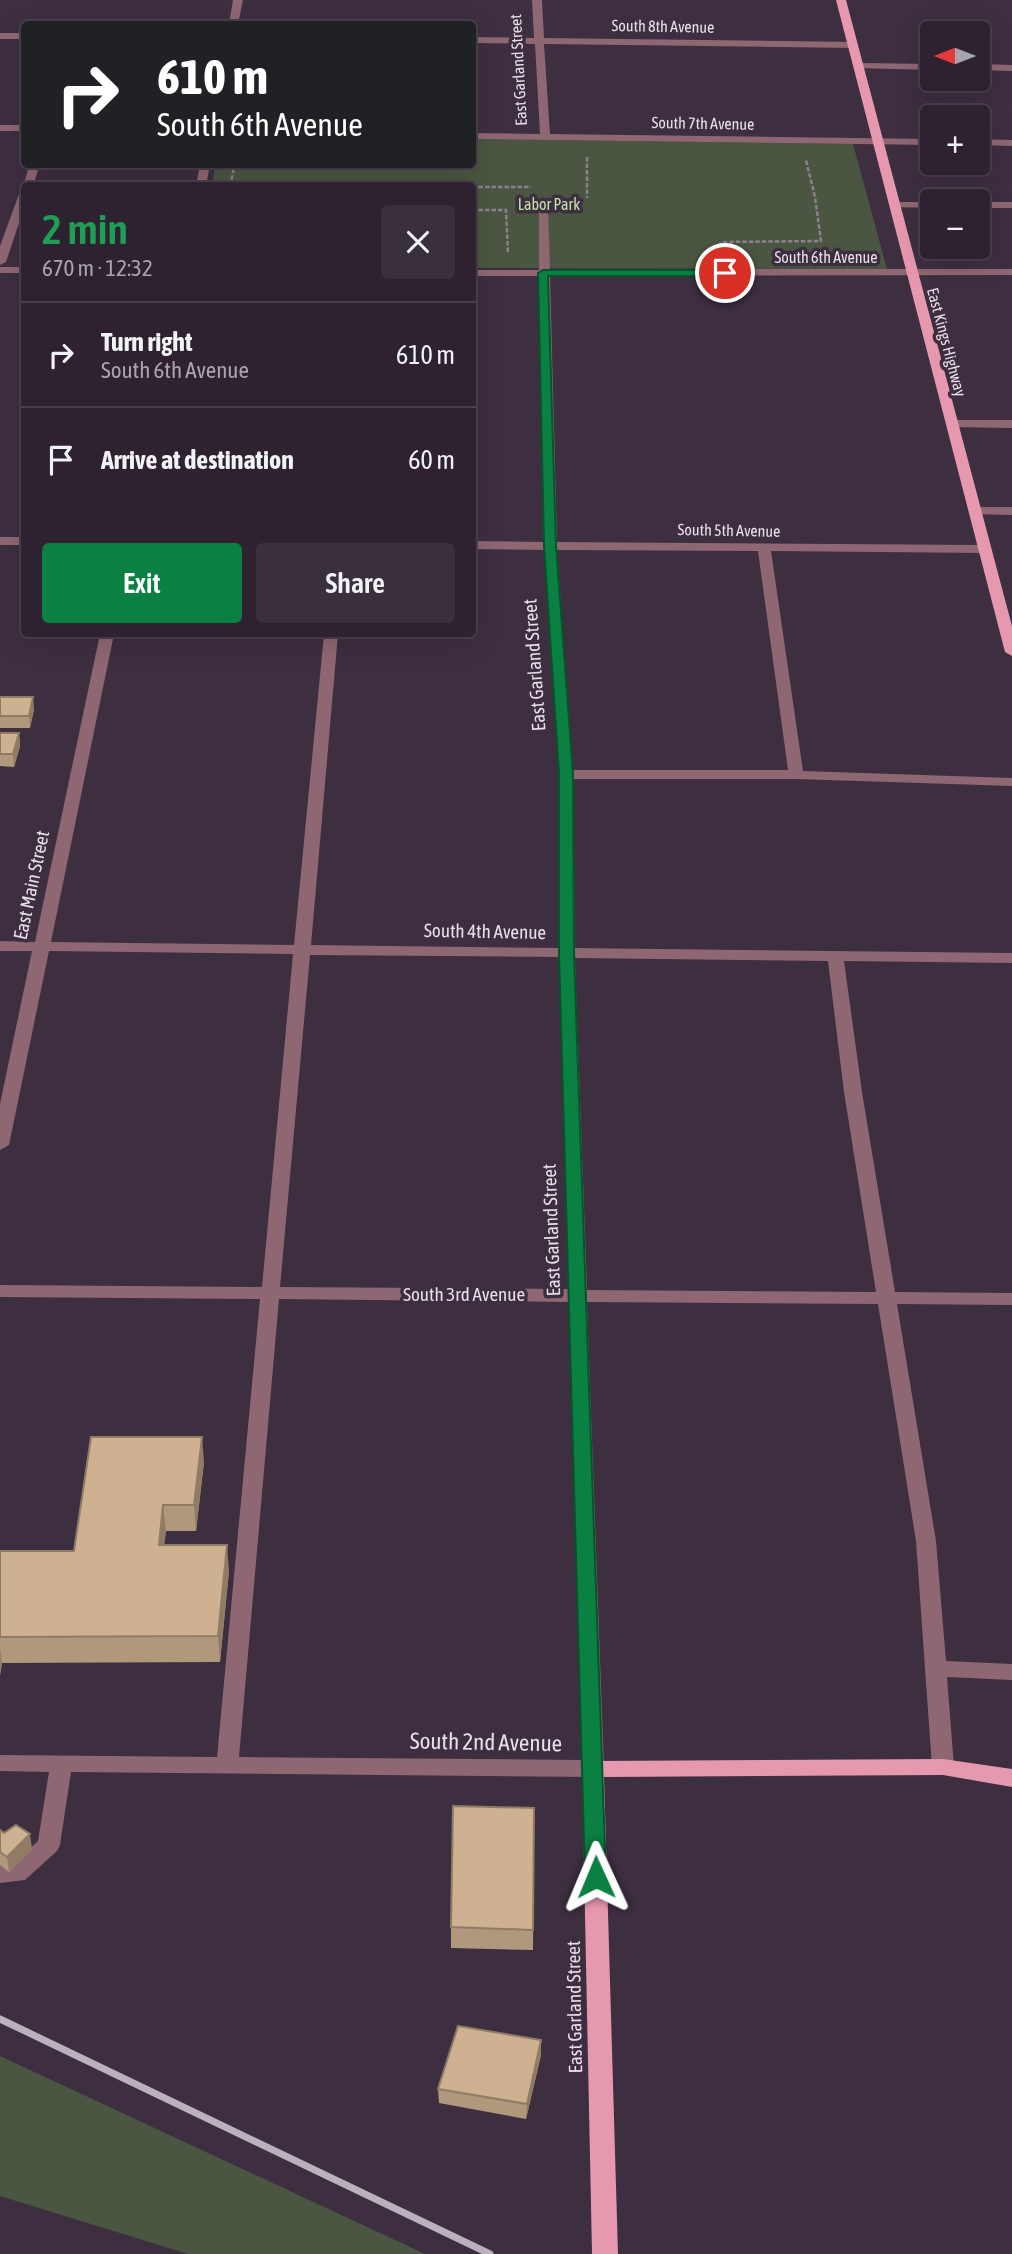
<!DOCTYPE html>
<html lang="en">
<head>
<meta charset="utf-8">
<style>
	:root { --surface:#2e2230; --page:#3a2f3c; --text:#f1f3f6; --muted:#a7a4ab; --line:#493f4c; --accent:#0b8043 }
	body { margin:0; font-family:"Asap Condensed",sans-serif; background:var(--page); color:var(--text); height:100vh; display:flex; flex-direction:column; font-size:26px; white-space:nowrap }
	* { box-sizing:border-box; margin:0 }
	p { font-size:23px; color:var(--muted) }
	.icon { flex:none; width:38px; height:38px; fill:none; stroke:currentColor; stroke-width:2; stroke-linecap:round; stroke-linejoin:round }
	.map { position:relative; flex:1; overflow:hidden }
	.side { position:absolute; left:21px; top:182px; width:455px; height:455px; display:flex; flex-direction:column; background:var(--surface); border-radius:7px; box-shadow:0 7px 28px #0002,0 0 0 2px var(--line) }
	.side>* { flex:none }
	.guide { position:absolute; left:21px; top:21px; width:455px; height:147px; border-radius:7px; box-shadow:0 7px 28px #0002,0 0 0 2px var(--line); background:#202124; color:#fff; overflow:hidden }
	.needle { width:46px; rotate:270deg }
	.controls { position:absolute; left:920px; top:21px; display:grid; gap:14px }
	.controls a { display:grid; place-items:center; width:70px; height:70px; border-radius:7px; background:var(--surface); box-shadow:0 7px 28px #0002,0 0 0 2px var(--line); font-size:35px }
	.pin { position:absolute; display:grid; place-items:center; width:60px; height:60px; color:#fff; margin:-30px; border:4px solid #fff; border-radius:50%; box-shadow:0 2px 7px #0007 }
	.me { position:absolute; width:77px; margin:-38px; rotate:359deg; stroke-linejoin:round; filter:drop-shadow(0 0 5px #0008) }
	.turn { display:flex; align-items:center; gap:24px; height:147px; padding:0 21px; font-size:32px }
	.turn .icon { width:91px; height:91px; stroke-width:2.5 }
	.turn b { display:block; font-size:49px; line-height:60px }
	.round { display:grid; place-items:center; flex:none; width:74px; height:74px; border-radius:7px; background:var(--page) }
	.summary { display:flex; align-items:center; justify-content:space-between; height:119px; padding:0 21px }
	h1 { font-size:42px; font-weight:600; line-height:52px; color:#1e9e55 }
	.cta { display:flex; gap:14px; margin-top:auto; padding:14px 21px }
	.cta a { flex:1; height:80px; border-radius:7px; background:var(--accent); color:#fff; font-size:28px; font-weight:600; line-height:80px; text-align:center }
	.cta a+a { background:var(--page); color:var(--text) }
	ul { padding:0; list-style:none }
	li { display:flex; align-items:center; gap:21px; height:105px; padding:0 21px; border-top:2px solid var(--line) }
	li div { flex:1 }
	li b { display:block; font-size:26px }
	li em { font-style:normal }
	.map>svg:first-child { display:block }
</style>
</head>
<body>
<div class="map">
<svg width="1012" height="2254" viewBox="0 0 1012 2254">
	<rect width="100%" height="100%" fill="#3d2e40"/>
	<g fill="#4b5642">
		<polygon points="473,139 853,144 887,269 473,268 472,186 212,186 215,165 472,164"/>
		<polygon points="0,2056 425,2254 188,2254 0,2196"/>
	</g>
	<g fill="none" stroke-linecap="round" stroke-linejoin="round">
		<g stroke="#8d808f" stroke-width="2.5" stroke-dasharray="4.5 2" stroke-linecap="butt">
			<polyline points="587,157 587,198"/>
			<polyline points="230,186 235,164"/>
			<polyline points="472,187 531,187"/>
			<polyline points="472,210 506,210 508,253"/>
			<polyline points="719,253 721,242 821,241 815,197 806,160"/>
		</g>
		<g fill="#8e6772" fill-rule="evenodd">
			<polygon points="233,0 243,0 238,24 229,24"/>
			<polygon points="532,0 542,0 544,38 853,42 858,45 853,48 544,44 550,134 933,139 933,145 472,139 472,133 540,134 535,44 472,43 472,37 534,38"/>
			<rect x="0" y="33" width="24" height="6"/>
			<polygon points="859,63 933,64 933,70 856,68 856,64"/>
			<polygon points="978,64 1012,65 1012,71 978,70"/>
			<rect x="0" y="125" width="24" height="6"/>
			<polygon points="978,139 1012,140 1012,146 978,145"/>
			<polygon points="30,164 40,164 33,186 24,186 24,188 23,186"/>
			<polygon points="200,164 210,164 206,186 196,186"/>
			<polygon points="24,191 24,208 6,262 0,265 0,246 19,194"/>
			<polygon points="895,202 933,202 933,208 891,207 891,203"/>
			<rect x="978" y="202" width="34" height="6"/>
			<path d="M539,203L548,205L550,269H1012V275L550,276L557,542L985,545L992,549L985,553L771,551L803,771L1012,778V786L796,779H573L575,948L1012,953V963L844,961L862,1092L895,1292L1012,1293V1305L897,1304L936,1541L946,1661L1012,1664V1680L947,1677L954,1767L951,1773L943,1775L935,1773L932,1767L916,1541L878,1304L587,1302L604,1769L601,1775L593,1777L71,1772L60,1845L57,1851L25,1880L0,1883V1865H12L38,1841L49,1772L0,1771V1755L217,1757L260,1299L0,1297V1285L262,1287L293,954L49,951L9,1145L0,1150V1104L32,951H0V941L35,942L100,634H114L51,942L294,945L324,634H338L311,945L559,948V774L544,550L472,549V541L543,542L539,276H472V270H539ZM557,550L758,551L788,770H573ZM310,955L559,957L568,1289L280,1287ZM575,958L828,961L844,1092L876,1292L587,1290ZM279,1299L569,1302L582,1760L239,1757Z"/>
			<rect x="0" y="267" width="24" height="6"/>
			<polygon points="952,420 1012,420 1012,428 948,427 946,424"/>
			<polygon points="974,507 1012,507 1012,515 969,514 969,508"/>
			<rect x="0" y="537" width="24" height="8"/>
		</g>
		<g fill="#e698af" fill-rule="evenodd">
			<polygon points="836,0 846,0 1012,626 1012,656 1005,652"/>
			<polygon points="943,1759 1012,1769 1012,1787 943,1775 604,1777 618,2254 592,2254 582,1769 585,1763 593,1761"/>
		</g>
		<polyline stroke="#bbb0bd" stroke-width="7" points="0,2019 490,2254"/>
	</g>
	<g fill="#b0987c">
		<polygon points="0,697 34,709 30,728 0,728"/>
		<polygon points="0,733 19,733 20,746 14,767 0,766"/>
		<polygon points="204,1462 196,1531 166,1531 164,1545 229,1571 220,1662 2,1663 0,1675 0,1551 74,1551"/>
		<polygon points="534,1808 533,1950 451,1948 451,1927"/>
		<polygon points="0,1830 4,1833 32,1849 9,1872 0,1865"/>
		<polygon points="541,2040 541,2055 526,2119 439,2103 438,2089"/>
	</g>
	<g fill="#907c65">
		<polygon points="33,697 34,709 30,728 29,716"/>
		<polygon points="19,733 20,746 14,767 13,754"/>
		<polygon points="202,1437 204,1462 196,1531 194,1505"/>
		<polygon points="163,1505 166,1531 161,1571 159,1545"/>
		<polygon points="227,1545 229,1571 220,1662 218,1636"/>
		<polygon points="0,1647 2,1663 0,1675"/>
		<polygon points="30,1834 32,1849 9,1872 7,1857"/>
		<polygon points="541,2040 541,2055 526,2119 527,2104"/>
	</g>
	<g fill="#cdb190" stroke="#907c65" stroke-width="2">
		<polygon points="0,697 33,697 29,716 0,716"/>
		<polygon points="0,733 19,733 13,754 0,754"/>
		<polygon points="91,1437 202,1437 194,1505 163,1505 159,1545 227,1545 218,1636 0,1637 0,1551 74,1551"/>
		<polygon points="453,1806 534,1808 533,1930 451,1927"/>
		<polygon points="16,1825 30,1834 7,1857 0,1852 0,1830 4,1833"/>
		<polygon points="458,2026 541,2040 527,2104 438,2089"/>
	</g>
	<polygon fill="#0b8043" stroke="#07532c" stroke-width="2" points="543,270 725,270 730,273 725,276 548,276 556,545 573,774 574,953 606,1877 603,1883 596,1885 588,1883 585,1877 559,953 559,774 544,545 538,273"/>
	<g text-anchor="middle" stroke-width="7" stroke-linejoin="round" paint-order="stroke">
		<g font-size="16" fill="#e8dee9" stroke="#3d2e40">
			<text transform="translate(663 26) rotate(1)" y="6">South 8th Avenue</text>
			<text transform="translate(518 70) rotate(-93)" y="6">East Garland Street</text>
			<text transform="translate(703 123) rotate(1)" y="6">South 7th Avenue</text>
			<text x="826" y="263">South 6th Avenue</text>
			<text transform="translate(947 342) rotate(75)" y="6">East Kings Highway</text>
			<text transform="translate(729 530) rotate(1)" y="6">South 5th Avenue</text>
		</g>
		<g font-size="16" fill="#c3e2a7" stroke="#3d2e40">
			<text x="549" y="210">Labor Park</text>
		</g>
		<g font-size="19" fill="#e8dee9" stroke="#3d2e40">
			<text transform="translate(534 665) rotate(-94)" y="7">East Garland Street</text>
			<text transform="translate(31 885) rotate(-78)" y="7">East Main Street</text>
			<text transform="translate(485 931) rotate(1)" y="7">South 4th Avenue</text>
			<text transform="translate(551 1230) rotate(-92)" y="7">East Garland Street</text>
			<text x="464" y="1301">South 3rd Avenue</text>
			<text transform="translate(574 2007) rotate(-91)" y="7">East Garland Street</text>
		</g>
		<g font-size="23" fill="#e8dee9" stroke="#3d2e40">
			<text transform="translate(486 1742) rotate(1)" y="8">South 2nd Avenue</text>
		</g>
	</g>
</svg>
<div class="controls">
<a><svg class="needle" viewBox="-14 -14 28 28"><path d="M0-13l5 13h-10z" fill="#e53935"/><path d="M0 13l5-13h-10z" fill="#a7a4ab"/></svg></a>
<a>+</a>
<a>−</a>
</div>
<div class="pin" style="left:725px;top:273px;background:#d93025"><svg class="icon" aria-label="arrive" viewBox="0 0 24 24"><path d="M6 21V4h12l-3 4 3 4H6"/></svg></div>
<svg class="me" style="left:596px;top:1877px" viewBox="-20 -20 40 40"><path d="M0-17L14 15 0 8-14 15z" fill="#0b8043" stroke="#fff" stroke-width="4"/></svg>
<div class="guide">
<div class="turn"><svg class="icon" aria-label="right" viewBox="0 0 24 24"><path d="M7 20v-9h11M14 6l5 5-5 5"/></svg><div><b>610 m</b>South 6th Avenue</div></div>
</div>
<section class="side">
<div class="summary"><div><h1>2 min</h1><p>670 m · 12:32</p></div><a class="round"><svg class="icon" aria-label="close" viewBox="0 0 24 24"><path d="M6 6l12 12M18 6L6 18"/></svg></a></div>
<ul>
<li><svg class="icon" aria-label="right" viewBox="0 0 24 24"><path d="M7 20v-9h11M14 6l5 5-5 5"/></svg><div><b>Turn right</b><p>South 6th Avenue</p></div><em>610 m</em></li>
<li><svg class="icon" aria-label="arrive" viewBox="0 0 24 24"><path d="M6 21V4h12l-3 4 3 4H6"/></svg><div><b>Arrive at destination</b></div><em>60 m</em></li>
</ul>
<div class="cta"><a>Exit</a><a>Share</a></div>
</section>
</div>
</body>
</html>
